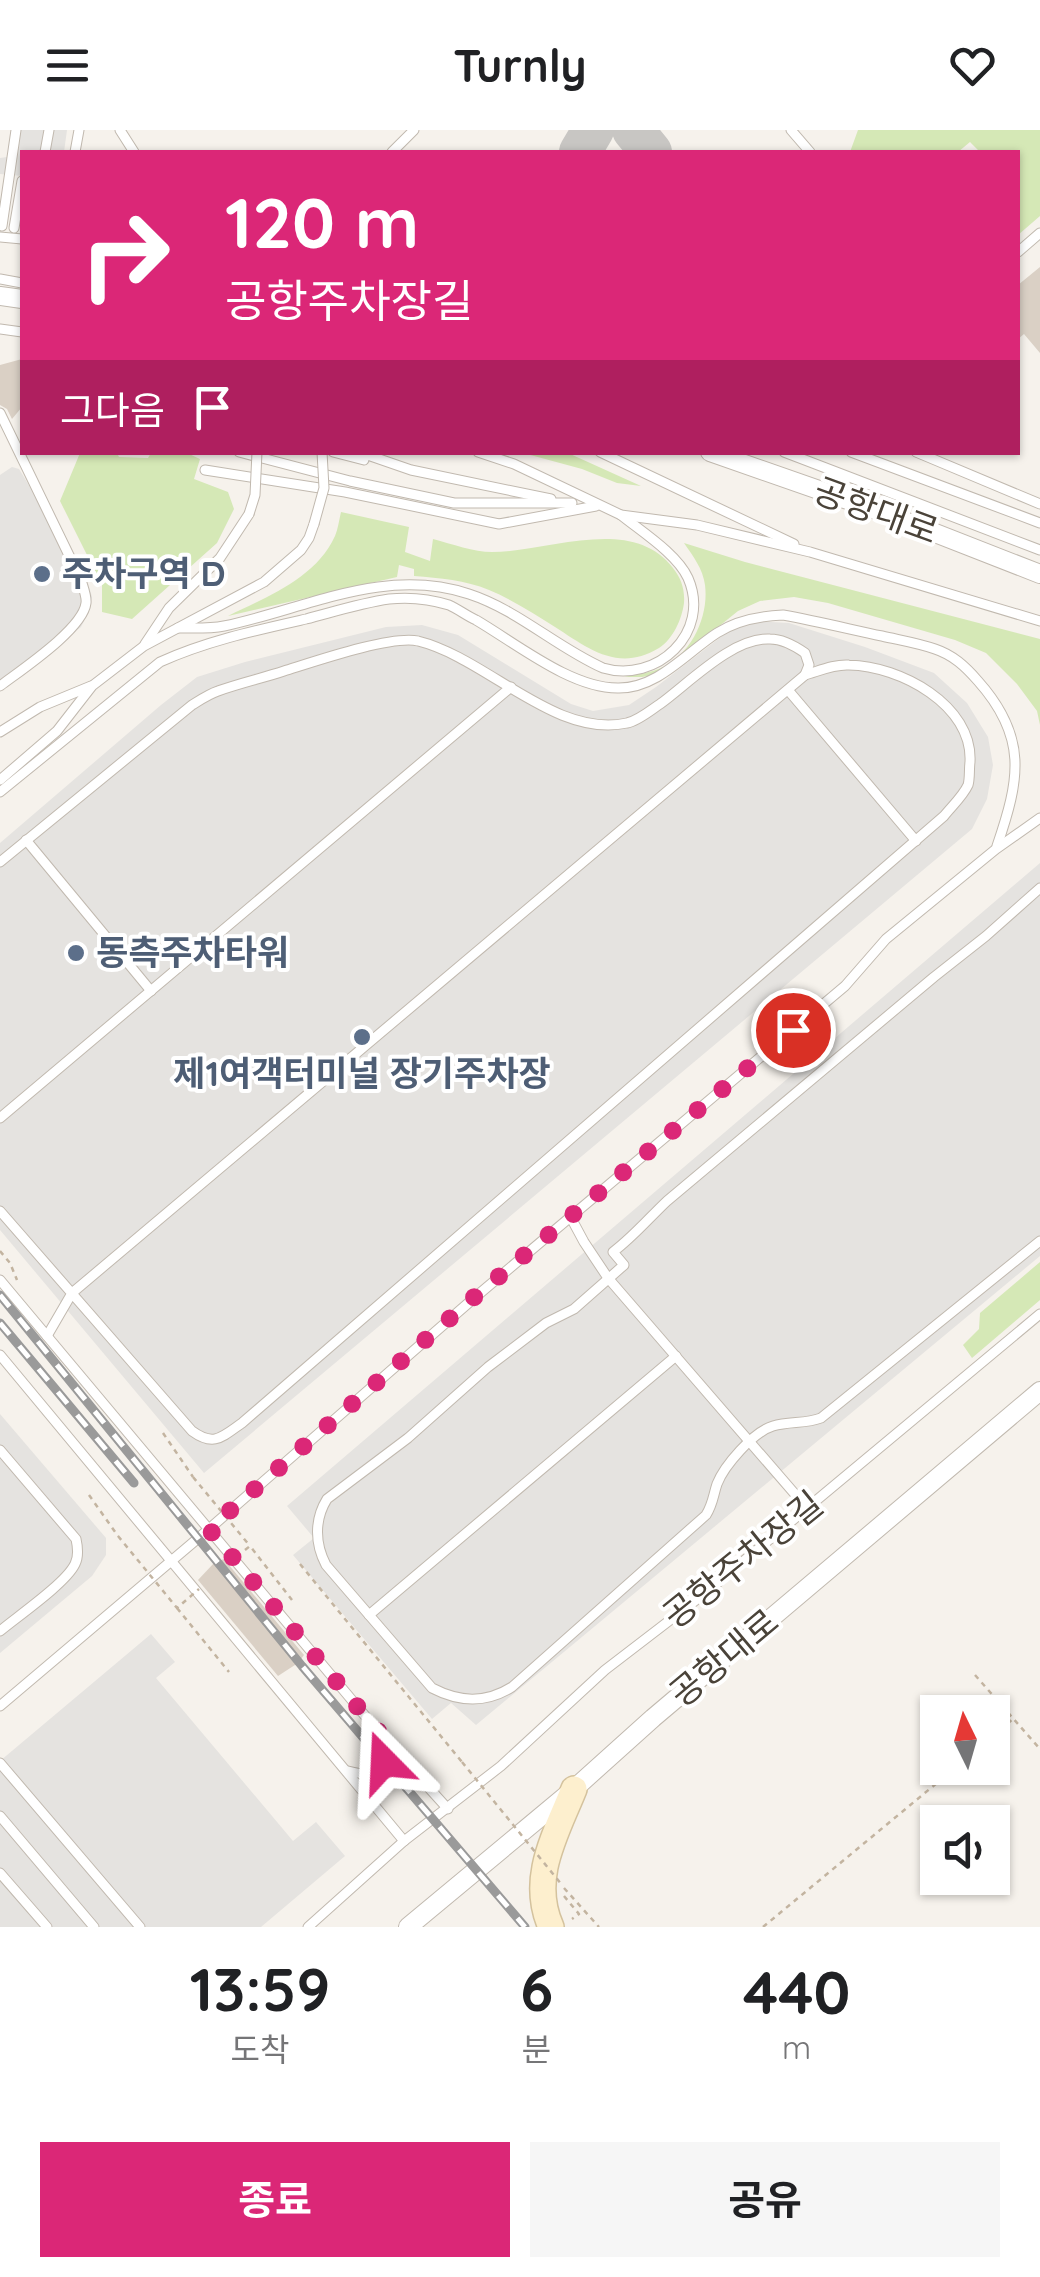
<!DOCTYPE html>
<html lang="ko">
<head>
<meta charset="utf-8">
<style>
	:root { --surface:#fff; --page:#f6f6f6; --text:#202124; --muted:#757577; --accent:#db2777 }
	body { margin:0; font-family:Quicksand,"Noto Sans KR",sans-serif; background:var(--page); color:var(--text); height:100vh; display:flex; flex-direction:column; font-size:38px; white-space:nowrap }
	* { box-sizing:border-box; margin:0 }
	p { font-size:32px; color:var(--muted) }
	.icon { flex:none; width:55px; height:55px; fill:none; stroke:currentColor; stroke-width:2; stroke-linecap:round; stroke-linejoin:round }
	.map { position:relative; height:1797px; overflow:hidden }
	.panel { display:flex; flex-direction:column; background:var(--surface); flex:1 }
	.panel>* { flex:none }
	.top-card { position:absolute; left:20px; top:20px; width:1000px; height:305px; border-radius:0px; box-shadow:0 2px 8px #0004; background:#db2777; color:#fff; overflow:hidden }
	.needle { width:65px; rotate:355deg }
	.controls { position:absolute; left:920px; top:1565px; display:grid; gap:20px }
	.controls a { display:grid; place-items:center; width:90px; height:90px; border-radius:0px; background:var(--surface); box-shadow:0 2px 8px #0004; font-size:50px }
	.pin { position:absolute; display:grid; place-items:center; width:85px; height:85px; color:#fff; margin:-42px; border:5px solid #fff; border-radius:50%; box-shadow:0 2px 10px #0007 }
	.me { position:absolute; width:110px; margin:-55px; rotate:339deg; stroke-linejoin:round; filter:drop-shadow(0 0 8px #0008) }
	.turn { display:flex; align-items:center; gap:35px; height:210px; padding:0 40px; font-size:45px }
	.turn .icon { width:130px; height:130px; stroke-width:2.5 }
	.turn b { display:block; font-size:70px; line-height:85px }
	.then { display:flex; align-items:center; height:95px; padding:0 40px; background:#0003; gap:20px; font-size:38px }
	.eta { display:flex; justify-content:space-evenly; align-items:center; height:170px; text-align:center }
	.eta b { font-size:60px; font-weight:700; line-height:70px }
	.button { display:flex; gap:20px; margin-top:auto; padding:20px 40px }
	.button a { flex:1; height:115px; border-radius:0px; background:var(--accent); color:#fff; font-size:40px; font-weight:700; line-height:115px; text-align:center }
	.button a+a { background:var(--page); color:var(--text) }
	header { display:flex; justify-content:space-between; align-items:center; height:130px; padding:0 40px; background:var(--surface); font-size:45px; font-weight:700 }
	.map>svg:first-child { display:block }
</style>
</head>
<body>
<header><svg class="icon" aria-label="menu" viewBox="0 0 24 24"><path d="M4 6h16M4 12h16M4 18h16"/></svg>Turnly<svg class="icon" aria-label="heart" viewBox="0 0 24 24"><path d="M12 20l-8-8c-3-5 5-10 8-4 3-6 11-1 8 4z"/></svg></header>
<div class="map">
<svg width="1040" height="1797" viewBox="0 0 1040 1797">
	<rect width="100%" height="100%" fill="#f6f2ec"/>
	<g fill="#d5e8b6">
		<polygon points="858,0 1040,0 1040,86 1018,105 1018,22 980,22 970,12 958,22 850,22"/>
		<polygon points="80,323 117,323 119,327 148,328 151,323 187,323 200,329 194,349 228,362 234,379 217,413 132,489 102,482 102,455 60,371"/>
		<polygon points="523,323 568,323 641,356 617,353 582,339"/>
		<path d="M341,382L409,397L405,422L430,431L433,409C452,414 474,422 492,422C548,422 632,384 673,438C681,448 685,459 684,473C682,489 673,509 659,518C618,543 588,518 555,497C535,484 511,469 489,460C465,450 440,448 414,446V439L399,435L397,447L228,486C267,467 316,448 335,406C338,399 339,390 341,382Z"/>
		<path d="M684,413L745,432L1040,509V595L1037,581L1017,554L986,523L955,510L828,473L794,467L760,471L738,481L660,544L642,547H624C637,544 651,543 663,537C692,523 709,486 705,455C703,439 693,426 684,413Z"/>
		<polygon points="1040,1132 1040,1170 972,1228 963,1215 979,1199 980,1183"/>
	</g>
	<g fill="#e5e3e0">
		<polygon points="12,0 67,0 64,22 22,22 22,46 0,44 0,28 7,27 10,24"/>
		<polygon points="12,337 19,339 87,450 92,467 89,481 81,497 0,557 0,345"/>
		<polygon points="755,491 789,493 865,517 934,543 967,573 988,607 993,635 987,669 972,699 204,1343 0,1100 0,713 161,575 197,547 245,532 386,497 422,495 458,505 571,574 593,581 629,575 656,557 735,496"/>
		<polygon points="1040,733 1040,1126 476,1595 451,1573 432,1589 293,1425 314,1408 287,1376"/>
		<polygon points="0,1284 106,1408 106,1425 92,1446 0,1523"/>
		<polygon points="151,1504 175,1532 156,1548 293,1711 316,1692 345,1726 261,1797 0,1797 0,1631"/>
	</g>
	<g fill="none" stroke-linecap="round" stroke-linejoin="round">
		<g stroke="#c8c6c3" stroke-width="42">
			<polyline points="633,0 651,22"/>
			<polyline points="580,22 593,0"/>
		</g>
	</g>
	<g fill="#dad0c5">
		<polygon points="1040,137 1040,223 1024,204 1018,209 1018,155"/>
		<polygon points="22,229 22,277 12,289 7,279 0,275 0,235"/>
		<polygon points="224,1429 304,1525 298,1533 278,1546 198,1450 214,1433"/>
	</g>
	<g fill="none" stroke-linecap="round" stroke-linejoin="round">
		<g stroke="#c1b9af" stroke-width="11">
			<g id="lane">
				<polyline points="120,0 134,22"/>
				<polyline points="791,0 810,22"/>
				<polyline points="45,22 49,0"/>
				<polyline points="75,22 79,0"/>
				<polyline points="392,22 414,0"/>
				<polyline points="2,96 16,0"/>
				<polyline points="14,98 22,51"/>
				<polyline points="0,107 22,109"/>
				<polyline points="1018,122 1040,103"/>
				<polyline points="0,149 22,153"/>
				<polyline points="0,199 22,202"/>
				<path d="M0,283L81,450C83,457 87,467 86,473C83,499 21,540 0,556"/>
				<polyline points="239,322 350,351 454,373 572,373"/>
				<polyline points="333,322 364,330"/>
				<polyline points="359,322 411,340 551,369"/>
				<polyline points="478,322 514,334 621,385 697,395 810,422 1040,491"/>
				<polyline points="600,322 794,414"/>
				<polyline points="784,322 1040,420"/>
				<polyline points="851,322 1040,393"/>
				<polyline points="916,322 1040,374"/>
				<polyline points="205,340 345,362 499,394 596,376"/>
				<path d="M178,498C193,498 209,499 224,496C306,479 384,436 469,464C518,480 556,517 603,538C656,554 712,503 688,448C677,424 642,402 621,385"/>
				<polyline points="145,514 169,478 220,428 249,384"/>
				<polyline points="788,560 916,711"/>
				<polyline points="0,602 40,577 91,556"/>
				<polyline points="0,650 57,601 92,556 144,516 264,452 301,420 309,408 314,394"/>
				<path d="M0,662L160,532C206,511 257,500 306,489C333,482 361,473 389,469C408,467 430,469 449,475C458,479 467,486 476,490C517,514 572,559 619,558C658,558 686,523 717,503C737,490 759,486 783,485C816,491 849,499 882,506C899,510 918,513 935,519C953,525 965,536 978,551C1028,607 1020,649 997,716"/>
				<polyline points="26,710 151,861"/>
				<path d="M0,732L192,575C200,570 209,564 218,561C240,553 263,548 284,541C313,532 391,505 418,511C487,528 555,609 627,593C638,591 651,580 660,574C689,553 733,507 770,509C783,509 795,516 805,523L809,535L805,545"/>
				<path d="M1040,758L986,806L934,847L667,1071C648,1089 633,1107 613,1122L624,1135L574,1179L546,1193L488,1237L408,1308L327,1369C314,1390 315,1414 326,1435L432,1558C459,1572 485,1574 512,1557L706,1385C713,1374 713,1366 717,1354C724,1336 753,1302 773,1296C789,1291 806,1294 821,1288L1040,1111"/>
				<polyline points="0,988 511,557"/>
				<path d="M0,1081L192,1301C214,1317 222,1307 242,1293L944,686C952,676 963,666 968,655C970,649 969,639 970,632C973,575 900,536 849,535C834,534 819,541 805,545L72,1163L47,1206"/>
				<polyline points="570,1086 584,1112 608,1148 807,1378"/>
				<polyline points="0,1150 382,1606 448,1679"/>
				<polyline points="0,1225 404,1711"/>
				<path d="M0,1320L76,1409C78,1418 79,1426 75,1434C66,1453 18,1486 0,1501"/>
				<polyline points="369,1485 676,1226"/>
				<polyline points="0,1576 209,1399 473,1169 845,856 886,809 996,719 1040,688"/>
				<polyline points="0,1633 140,1797"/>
				<path d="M348,1641C385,1651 384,1638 382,1606"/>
				<polyline points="0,1686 94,1797"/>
				<polyline points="0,1743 47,1797"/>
				<polyline points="308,1797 404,1711 501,1636 605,1540 704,1464 1040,1184"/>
			</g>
		</g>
		<g stroke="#c1b9af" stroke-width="20">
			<g id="street">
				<polyline points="0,166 22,169"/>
				<polyline points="710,322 879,381 1040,444"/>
				<polyline points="408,1797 574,1659 653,1588 1040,1261"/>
			</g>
		</g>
		<g stroke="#d4c29d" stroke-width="28">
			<path id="secondary" d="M551,1797C529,1748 556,1704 574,1659"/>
		</g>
		<g stroke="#c3b4a0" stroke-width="2.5" stroke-dasharray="5 5" stroke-linecap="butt">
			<polyline points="0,1121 10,1133 17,1150"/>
			<polyline points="163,1303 193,1347"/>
			<polyline points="89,1365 118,1406"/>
			<polyline points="245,1420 250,1416 292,1470"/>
			<polyline points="300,1434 462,1632"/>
			<polyline points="177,1478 229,1542"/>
			<polyline points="975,1545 1040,1619"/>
			<polyline points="992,1606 1013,1589"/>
			<polyline points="564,1758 599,1797"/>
			<polyline points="564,1766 579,1784 572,1789"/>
			<polyline points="763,1797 955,1638"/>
		</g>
		<use href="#lane" stroke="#fff" stroke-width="9"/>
		<use href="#street" stroke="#fff" stroke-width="18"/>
		<use href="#secondary" stroke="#fdefce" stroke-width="25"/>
		<g stroke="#9a9a9a" stroke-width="9">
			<g id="rail">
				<polyline points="0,1165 302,1536 525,1797"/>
				<polyline points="0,1193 134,1353"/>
			</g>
		</g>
		<use href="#rail" stroke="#fff" stroke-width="5" stroke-dasharray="15" stroke-linecap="butt"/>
		<g stroke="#c1b9af" stroke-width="11" stroke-linecap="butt">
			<g id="lane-bridge">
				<polyline points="249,384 255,365 257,322"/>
				<polyline points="314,394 324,358 322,322"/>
			</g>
		</g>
		<g stroke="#c3b4a0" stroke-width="2.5" stroke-dasharray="5 5" stroke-linecap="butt">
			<polyline points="193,1347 250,1416"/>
			<polyline points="118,1406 177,1478 199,1459"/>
			<polyline points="462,1632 562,1755"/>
		</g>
		<use href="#lane-bridge" stroke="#fff" stroke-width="9"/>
	</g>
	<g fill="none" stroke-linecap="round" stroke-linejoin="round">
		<polyline stroke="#db2777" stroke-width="18" stroke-dasharray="0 32.4" points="384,1632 382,1606 209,1399 472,1169 793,900"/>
	</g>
	<g fill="#5c6f8a" stroke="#fff" stroke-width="4">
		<circle cx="42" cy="444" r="10"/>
		<circle cx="76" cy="823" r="10"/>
		<circle cx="362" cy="907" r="10"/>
	</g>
	<g text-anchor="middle" stroke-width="8" stroke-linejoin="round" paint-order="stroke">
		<g font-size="35" fill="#4a4339" stroke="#fff">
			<text transform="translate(876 381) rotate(20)" y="12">공항대로</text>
			<text transform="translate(743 1430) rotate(-39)" y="12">공항주차장길</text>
			<text transform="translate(724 1528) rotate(-40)" y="12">공항대로</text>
		</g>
		<g font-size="35" font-weight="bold" fill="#4e5e75" stroke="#fff" text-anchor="start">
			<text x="62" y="456">주차구역 D</text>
			<text x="96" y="835">동측주차타워</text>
			<text x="362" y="956" text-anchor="middle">제1여객터미널 장기주차장</text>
		</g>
	</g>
</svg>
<div class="controls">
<a><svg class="needle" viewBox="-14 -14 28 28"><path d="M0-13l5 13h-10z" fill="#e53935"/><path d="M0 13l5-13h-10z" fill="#757577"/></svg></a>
<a><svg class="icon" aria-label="sound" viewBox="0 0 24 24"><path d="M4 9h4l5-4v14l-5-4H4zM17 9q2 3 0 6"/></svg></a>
</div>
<div class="pin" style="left:793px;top:900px;background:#d93025"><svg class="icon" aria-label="arrive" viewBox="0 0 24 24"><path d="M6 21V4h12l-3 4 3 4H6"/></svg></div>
<svg class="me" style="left:384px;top:1632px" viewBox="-20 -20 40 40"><path d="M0-17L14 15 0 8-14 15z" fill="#db2777" stroke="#fff" stroke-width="4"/></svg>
<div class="top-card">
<div class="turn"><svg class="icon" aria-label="right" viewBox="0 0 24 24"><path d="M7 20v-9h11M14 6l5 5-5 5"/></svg><div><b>120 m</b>공항주차장길</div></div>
<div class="then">그다음<svg class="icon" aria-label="arrive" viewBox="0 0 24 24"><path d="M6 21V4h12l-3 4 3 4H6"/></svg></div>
</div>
</div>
<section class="panel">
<div class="eta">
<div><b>13:59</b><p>도착</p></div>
<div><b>6</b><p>분</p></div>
<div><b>440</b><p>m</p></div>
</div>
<div class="button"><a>종료</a><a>공유</a></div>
</section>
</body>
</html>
